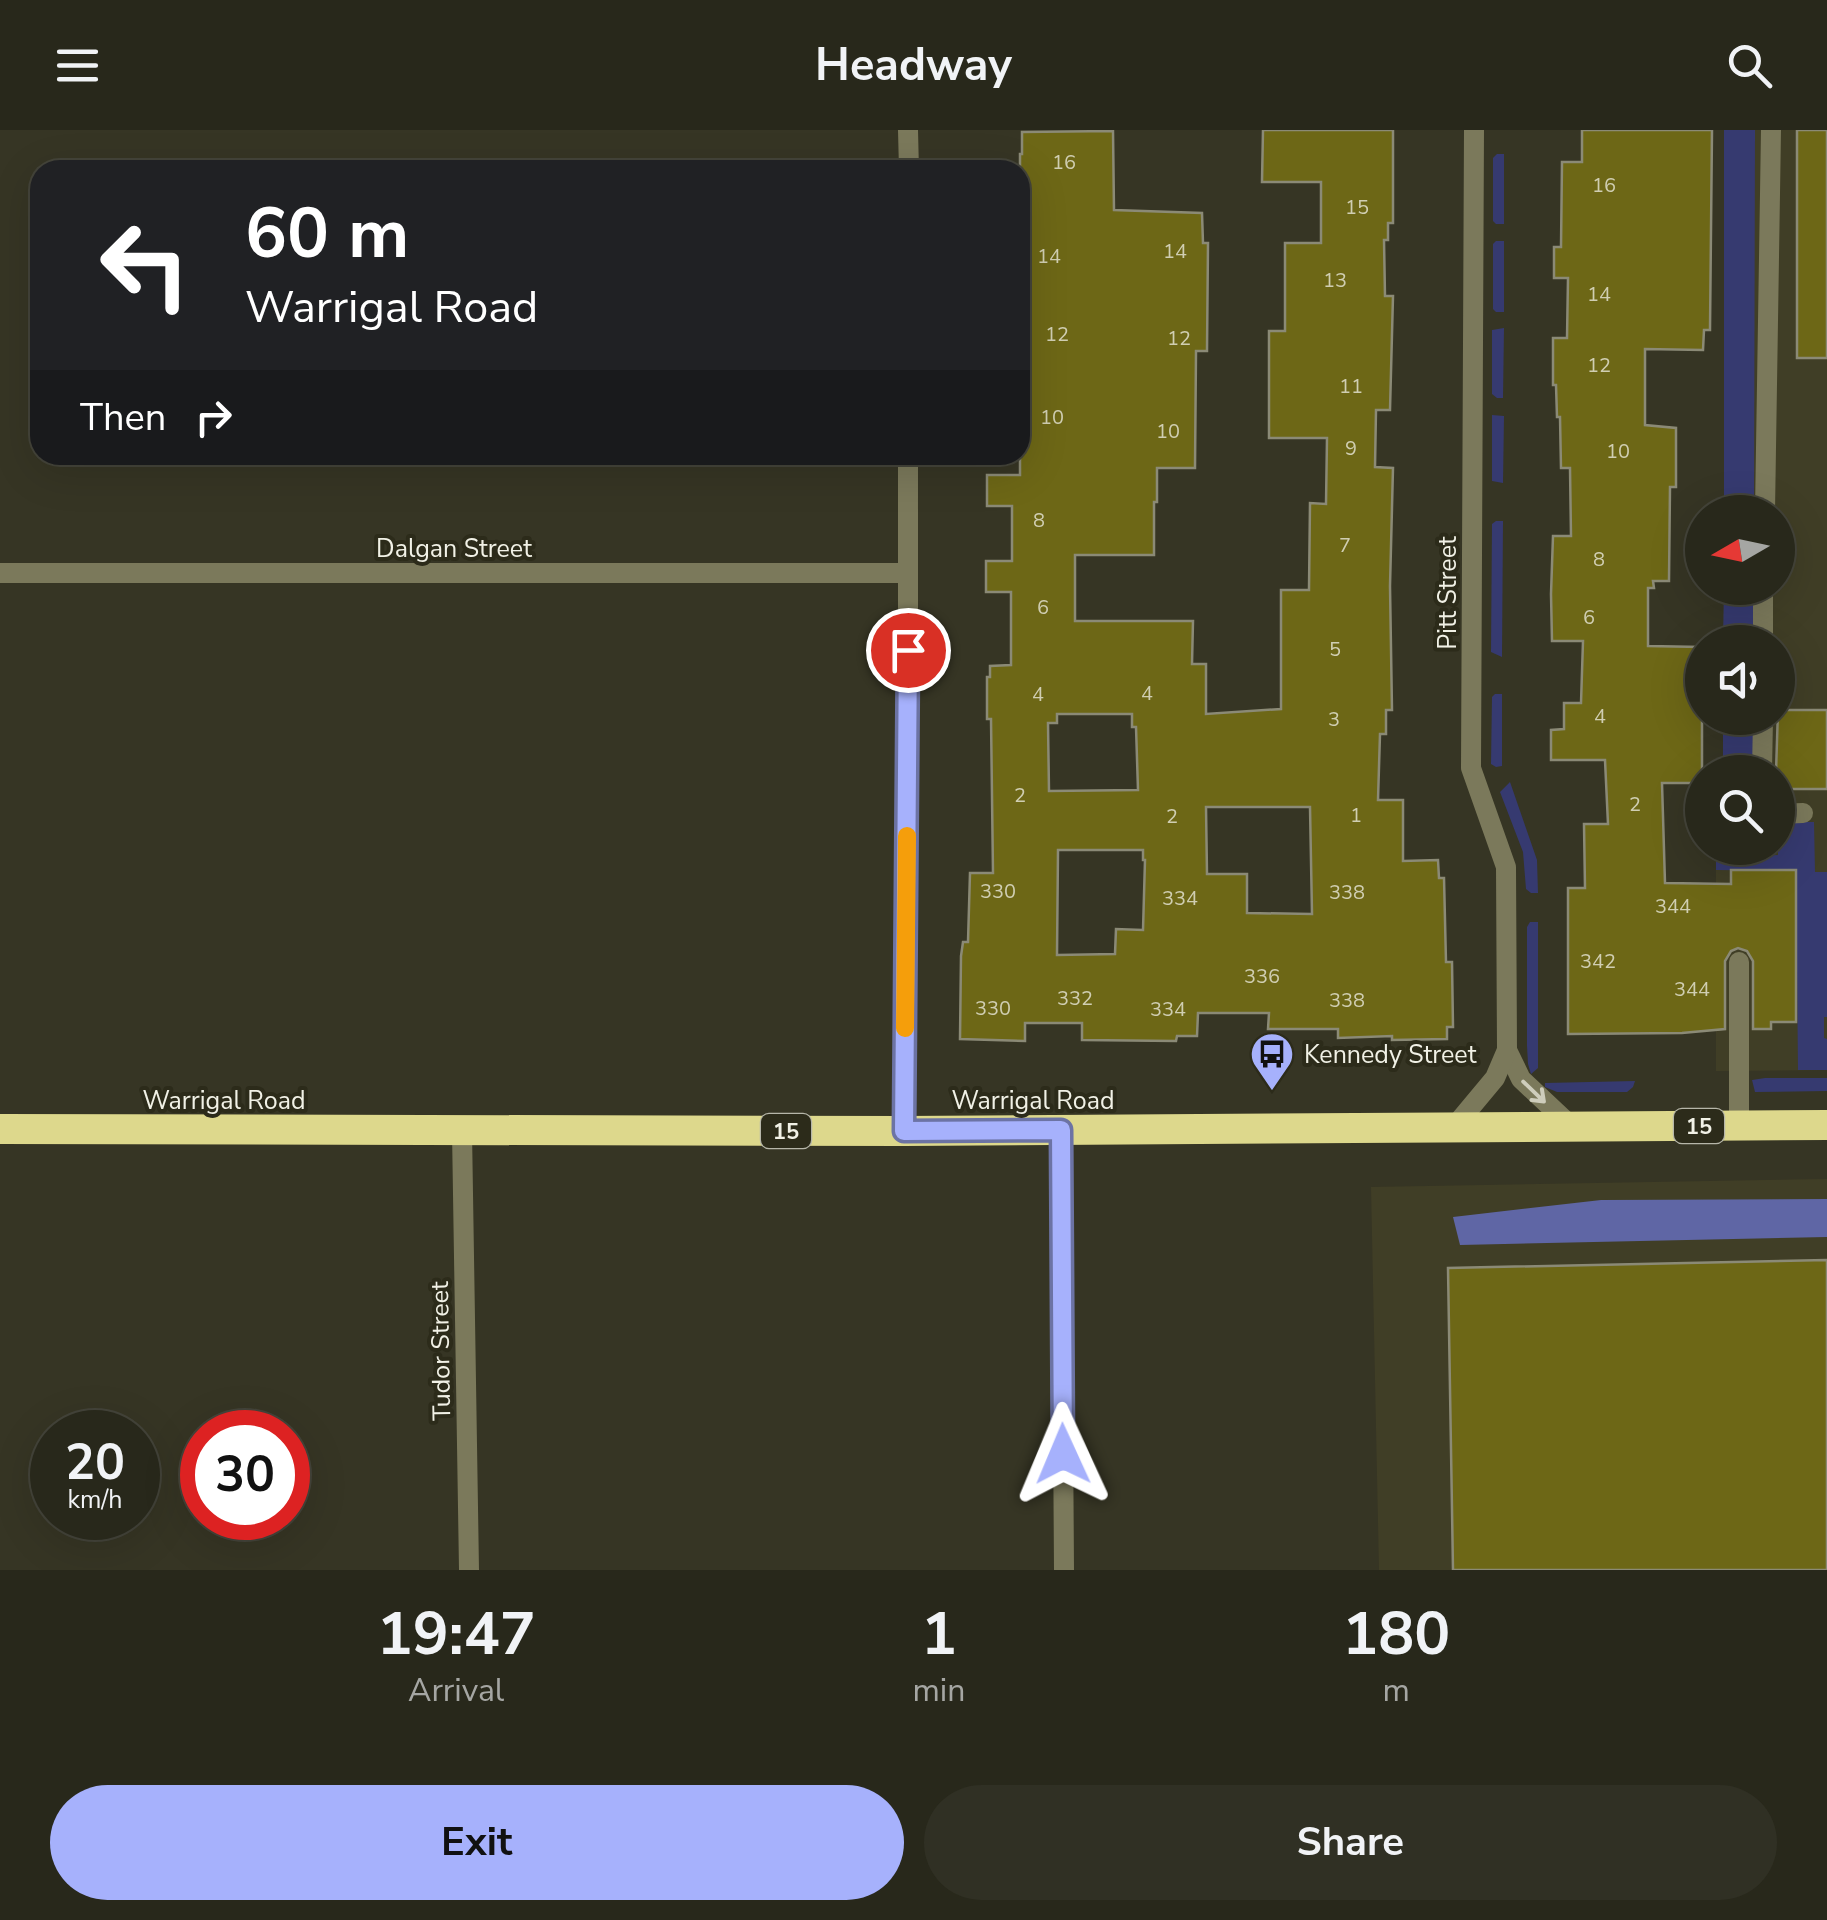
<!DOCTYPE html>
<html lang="en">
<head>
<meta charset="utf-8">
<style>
	:root { --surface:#28281b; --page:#303024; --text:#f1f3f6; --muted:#a5a6a3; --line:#44443a; --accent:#a6b1fc }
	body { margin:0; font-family:"Nunito Sans",sans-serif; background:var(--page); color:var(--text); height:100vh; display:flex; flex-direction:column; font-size:38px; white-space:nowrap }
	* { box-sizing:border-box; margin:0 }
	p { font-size:32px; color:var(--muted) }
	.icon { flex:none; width:55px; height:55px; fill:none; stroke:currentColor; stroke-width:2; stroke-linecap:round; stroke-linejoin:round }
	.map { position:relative; height:1440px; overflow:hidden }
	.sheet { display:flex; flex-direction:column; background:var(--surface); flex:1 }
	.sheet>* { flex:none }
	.guide { position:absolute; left:30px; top:30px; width:1000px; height:305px; border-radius:30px; box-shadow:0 10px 40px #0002,0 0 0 2px var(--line); background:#202124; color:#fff; overflow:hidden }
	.needle { width:65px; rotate:261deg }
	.fabs { position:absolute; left:1685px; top:365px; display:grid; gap:20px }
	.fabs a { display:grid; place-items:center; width:110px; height:110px; border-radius:50%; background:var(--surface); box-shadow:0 10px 40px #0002,0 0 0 2px var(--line); font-size:50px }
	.speed { position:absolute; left:30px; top:1280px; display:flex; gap:20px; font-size:50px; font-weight:700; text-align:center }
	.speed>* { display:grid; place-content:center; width:130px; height:130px; border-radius:50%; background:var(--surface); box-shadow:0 10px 40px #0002,0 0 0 2px var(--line); line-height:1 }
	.speed small { font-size:25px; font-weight:400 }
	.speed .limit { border:15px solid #d22; background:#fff; color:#111 }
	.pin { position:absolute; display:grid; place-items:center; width:85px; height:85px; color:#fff; margin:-42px; border:5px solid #fff; border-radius:50%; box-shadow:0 2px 10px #0007 }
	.me { position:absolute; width:110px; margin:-55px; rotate:359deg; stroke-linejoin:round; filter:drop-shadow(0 0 8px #0008) }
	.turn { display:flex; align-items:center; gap:35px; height:210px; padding:0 50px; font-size:45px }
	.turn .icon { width:130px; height:130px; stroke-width:2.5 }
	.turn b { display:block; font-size:70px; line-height:85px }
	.then { display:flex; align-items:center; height:95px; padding:0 50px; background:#0003; gap:20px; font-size:38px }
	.eta { display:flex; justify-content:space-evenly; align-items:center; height:170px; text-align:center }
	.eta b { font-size:60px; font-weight:700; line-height:70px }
	.button { display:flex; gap:20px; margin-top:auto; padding:20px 50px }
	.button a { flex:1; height:115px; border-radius:60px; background:var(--accent); color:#111; font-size:40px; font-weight:700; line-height:115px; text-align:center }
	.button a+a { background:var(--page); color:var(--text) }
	header { display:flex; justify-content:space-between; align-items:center; height:130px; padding:0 50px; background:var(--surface); font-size:45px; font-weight:700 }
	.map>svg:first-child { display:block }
</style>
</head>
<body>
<header><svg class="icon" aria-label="menu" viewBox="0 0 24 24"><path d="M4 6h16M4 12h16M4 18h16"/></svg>Headway<svg class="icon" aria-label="search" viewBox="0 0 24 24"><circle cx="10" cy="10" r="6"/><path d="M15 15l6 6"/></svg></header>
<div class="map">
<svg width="1827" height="1440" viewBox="0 0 1827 1440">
	<rect width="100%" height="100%" fill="#363524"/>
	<g fill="#403e26">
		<polygon points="1724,0 1827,0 1827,940 1716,941 1716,727 1723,727 1723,718 1778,718 1778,642 1723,642 1723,588 1778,588 1778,512 1723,512 1724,458 1778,458 1778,382 1724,382"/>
		<polygon points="1827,1049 1827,1440 1379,1440 1371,1057"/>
	</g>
	<g fill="#363a70">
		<polygon points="1724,0 1755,0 1754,382 1724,382"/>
		<polygon points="1497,24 1504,24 1504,94 1496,94 1493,91 1493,28"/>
		<polygon points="1496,111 1504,111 1504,182 1496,182 1493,179 1493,114"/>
		<polygon points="1504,198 1503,268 1497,268 1492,264 1492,200"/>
		<polygon points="1492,285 1504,286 1503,353 1492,351"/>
		<polygon points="1496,391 1503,391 1502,527 1491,522 1492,394"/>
		<polygon points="1724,458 1754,458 1753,512 1723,512"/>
		<polygon points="1495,564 1502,564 1502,636 1496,637 1491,634 1492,567"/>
		<rect x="1723" y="588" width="30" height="54"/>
		<polygon points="1510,652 1537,730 1538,763 1531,763 1526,759 1523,722 1500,662"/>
		<polygon points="1778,692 1814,692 1815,742 1827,742 1827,887 1824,887 1824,908 1827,909 1827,940 1798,940 1796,741 1716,740 1716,727 1723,727 1723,718 1753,718 1753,726 1778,725"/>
		<polygon points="1530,792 1538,792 1538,938 1531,944 1528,934 1527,916 1527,797"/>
		<polygon points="1765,948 1827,948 1827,961 1755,962 1752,950"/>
		<polygon points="1635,951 1633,957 1627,962 1557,962 1545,957 1545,953"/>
	</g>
	<polygon fill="#5f66a5" points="1827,1069 1827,1107 1460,1115 1453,1087 1601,1070"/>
	<g fill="#6d6716" stroke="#8b8a76" stroke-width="2.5" fill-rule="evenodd">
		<path d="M1263,0H1393V93H1388V110H1384L1385,166H1393L1390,280H1376L1375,337L1393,338L1390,456L1392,580H1386V604H1380L1378,670H1403V731L1438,730L1439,748H1444L1446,832H1452L1453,897H1447V909L1392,910V906L1338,908V899H1268L1269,883H1198L1197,906H1177L1176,911L1082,910V893H1025V911L960,909L961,826L963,812H968L970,743H993L991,589H987V547H990V536L1011,535V462H986V431H1012V376H987V345H1020V24H1022V2L1113,1L1114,80L1202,83L1203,113H1208L1207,221H1196L1195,338H1157V372H1154V425H1075V491H1193L1192,534H1206V584L1281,579V460H1309L1310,373L1326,374L1327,308H1269V201H1285V113H1321V52H1262ZM1057,584H1132V597H1136L1138,660L1049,661L1048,593H1057ZM1206,677H1310L1312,784L1247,783V744H1207ZM1058,720H1143V730H1145L1143,800L1116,799L1115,824L1057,825Z"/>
		<polygon points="1582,0 1712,0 1710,200 1704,200 1703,220 1645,219 1645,295 1676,298 1676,357 1670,357 1669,451 1653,451 1654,458 1648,458 1648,516 1702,517 1702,653 1662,653 1665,753 1731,754 1731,740 1796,740 1796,892 1771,892 1771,899 1753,899 1753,831 1747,821 1738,818 1731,821 1725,831 1725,899 1682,903 1568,904 1568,758 1585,758 1584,694 1608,694 1605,630 1551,630 1551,600 1564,599 1564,573 1581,573 1583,511 1552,511 1551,464 1553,406 1571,406 1570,338 1561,338 1560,287 1557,287 1556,255 1553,255 1553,208 1567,208 1568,148 1554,148 1554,117 1561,117 1562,32 1582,32"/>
		<rect x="1797" y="0" width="30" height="228"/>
		<polygon points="1778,580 1827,580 1827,659 1778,659 1778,642 1776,642"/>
		<polygon points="1827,1130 1827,1440 1453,1440 1448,1138"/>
	</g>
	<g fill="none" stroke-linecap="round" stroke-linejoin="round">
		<g stroke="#7b795b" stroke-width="20">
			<polyline points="1765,382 1771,0"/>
			<polyline points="1763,512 1763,458"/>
			<polyline points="1762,642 1763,588"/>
			<polyline points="1778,684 1803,683"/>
			<polyline points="1739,832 1739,995"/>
		</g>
		<g stroke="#7b795b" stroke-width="20">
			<polyline points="908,0 909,40"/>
			<polyline points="0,443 908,443"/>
			<polyline points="1507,920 1521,949 1571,996"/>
			<polyline points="1455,996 1495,948 1507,920 1506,737 1471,638 1474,0"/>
			<polyline points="1061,1000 1064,1440"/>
			<polyline points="462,1001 469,1440"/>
			<polyline points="904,1001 908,673 908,325"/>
		</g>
		<polyline stroke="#ddd88c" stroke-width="30" points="0,999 904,1001 1827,995"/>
	</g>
	<defs><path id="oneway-shaft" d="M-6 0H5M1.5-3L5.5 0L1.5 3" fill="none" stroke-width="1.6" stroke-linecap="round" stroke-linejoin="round" transform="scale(2.5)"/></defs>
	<use stroke="#cecdbc" href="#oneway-shaft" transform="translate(1534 962) rotate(44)"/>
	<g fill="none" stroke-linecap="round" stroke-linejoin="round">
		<g stroke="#6c73a4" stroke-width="25">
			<polyline id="route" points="908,520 904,1001 1061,1000 1063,1324"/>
		</g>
		<use href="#route" stroke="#a6b1fc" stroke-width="18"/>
		<polyline stroke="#f59e0b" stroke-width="18" points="905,898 907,706"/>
	</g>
	<defs>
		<g id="bus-pin" transform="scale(2.25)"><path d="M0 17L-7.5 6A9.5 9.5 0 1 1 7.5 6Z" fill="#a6b1fc" stroke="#2c2b1a"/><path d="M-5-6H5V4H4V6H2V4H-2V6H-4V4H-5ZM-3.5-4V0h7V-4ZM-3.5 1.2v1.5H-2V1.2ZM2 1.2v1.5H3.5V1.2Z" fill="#111"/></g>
	</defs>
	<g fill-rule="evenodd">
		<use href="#bus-pin" x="1272" y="924"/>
	</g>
	<g text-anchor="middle" stroke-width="8" stroke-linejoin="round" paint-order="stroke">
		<g font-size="20" fill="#d0ceb2">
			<text x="1064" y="39">16</text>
			<text x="1604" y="62">16</text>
			<text x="1357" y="84">15</text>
			<text x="1175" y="128">14</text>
			<text x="1049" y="133">14</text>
			<text x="1335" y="157">13</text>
			<text x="1599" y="171">14</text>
			<text x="1057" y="211">12</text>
			<text x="1179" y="215">12</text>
			<text x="1599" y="242">12</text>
			<text x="1351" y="263">11</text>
			<text x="1052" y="294">10</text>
			<text x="1168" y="308">10</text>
			<text x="1351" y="325">9</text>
			<text x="1618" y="328">10</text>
			<text x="1039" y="397">8</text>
			<text x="1345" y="422">7</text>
			<text x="1599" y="436">8</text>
			<text x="1043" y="484">6</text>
			<text x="1589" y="494">6</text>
			<text x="1335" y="526">5</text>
			<text x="1147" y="570">4</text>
			<text x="1038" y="571">4</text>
			<text x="1600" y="593">4</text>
			<text x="1334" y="596">3</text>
			<text x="1020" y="672">2</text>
			<text x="1635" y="681">2</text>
			<text x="1356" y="692">1</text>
			<text x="1172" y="693">2</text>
			<text x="998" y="768">330</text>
			<text x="1347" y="769">338</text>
			<text x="1180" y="775">334</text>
			<text x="1673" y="783">344</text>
			<text x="1598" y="838">342</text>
			<text x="1262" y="853">336</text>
			<text x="1692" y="866">344</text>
			<text x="1075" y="875">332</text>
			<text x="1347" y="877">338</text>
			<text x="993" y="885">330</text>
			<text x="1168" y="886">334</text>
		</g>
		<g fill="#2c2b1a" stroke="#b6b6a9" stroke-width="2.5">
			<rect x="1674" y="979" width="50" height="34" rx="8"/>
			<rect x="761" y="984" width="50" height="34" rx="8"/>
		</g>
		<g font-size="22" font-weight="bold" fill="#f1f1e6">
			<text x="1699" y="1004">15</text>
			<text x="786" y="1009">15</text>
		</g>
		<g font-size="25" fill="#f1f1e6" stroke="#2c2b1a">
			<text x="454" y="427">Dalgan Street</text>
			<text transform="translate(1447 463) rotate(-90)" y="9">Pitt Street</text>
			<text x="224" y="979">Warrigal Road</text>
			<text x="1033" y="979">Warrigal Road</text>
			<text transform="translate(440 1221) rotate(-91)" y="9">Tudor Street</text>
		</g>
		<g font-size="25" fill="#f1f1e6" stroke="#2c2b1a" text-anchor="start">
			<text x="1304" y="933">Kennedy Street</text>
		</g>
	</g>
</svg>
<div class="fabs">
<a><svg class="needle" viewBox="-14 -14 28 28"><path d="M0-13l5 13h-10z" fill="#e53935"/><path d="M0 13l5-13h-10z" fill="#a5a6a3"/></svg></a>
<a><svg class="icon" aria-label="sound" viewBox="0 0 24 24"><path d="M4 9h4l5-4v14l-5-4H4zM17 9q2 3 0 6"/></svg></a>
<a><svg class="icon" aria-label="search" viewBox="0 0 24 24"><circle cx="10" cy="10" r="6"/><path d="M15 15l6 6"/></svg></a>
</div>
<div class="speed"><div>20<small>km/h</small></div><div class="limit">30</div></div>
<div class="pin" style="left:908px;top:520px;background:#d93025"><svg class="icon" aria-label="arrive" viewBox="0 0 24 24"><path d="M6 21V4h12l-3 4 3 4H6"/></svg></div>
<svg class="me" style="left:1063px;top:1324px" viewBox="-20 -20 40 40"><path d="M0-17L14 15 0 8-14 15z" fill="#a6b1fc" stroke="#fff" stroke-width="4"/></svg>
<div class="guide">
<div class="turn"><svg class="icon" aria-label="left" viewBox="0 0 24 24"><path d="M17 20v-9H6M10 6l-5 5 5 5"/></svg><div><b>60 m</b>Warrigal Road</div></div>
<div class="then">Then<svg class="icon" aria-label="right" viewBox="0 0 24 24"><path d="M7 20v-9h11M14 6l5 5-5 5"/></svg></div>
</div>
</div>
<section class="sheet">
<div class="eta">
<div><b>19:47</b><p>Arrival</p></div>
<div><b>1</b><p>min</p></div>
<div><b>180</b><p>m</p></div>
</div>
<div class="button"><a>Exit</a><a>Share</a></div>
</section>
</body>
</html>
